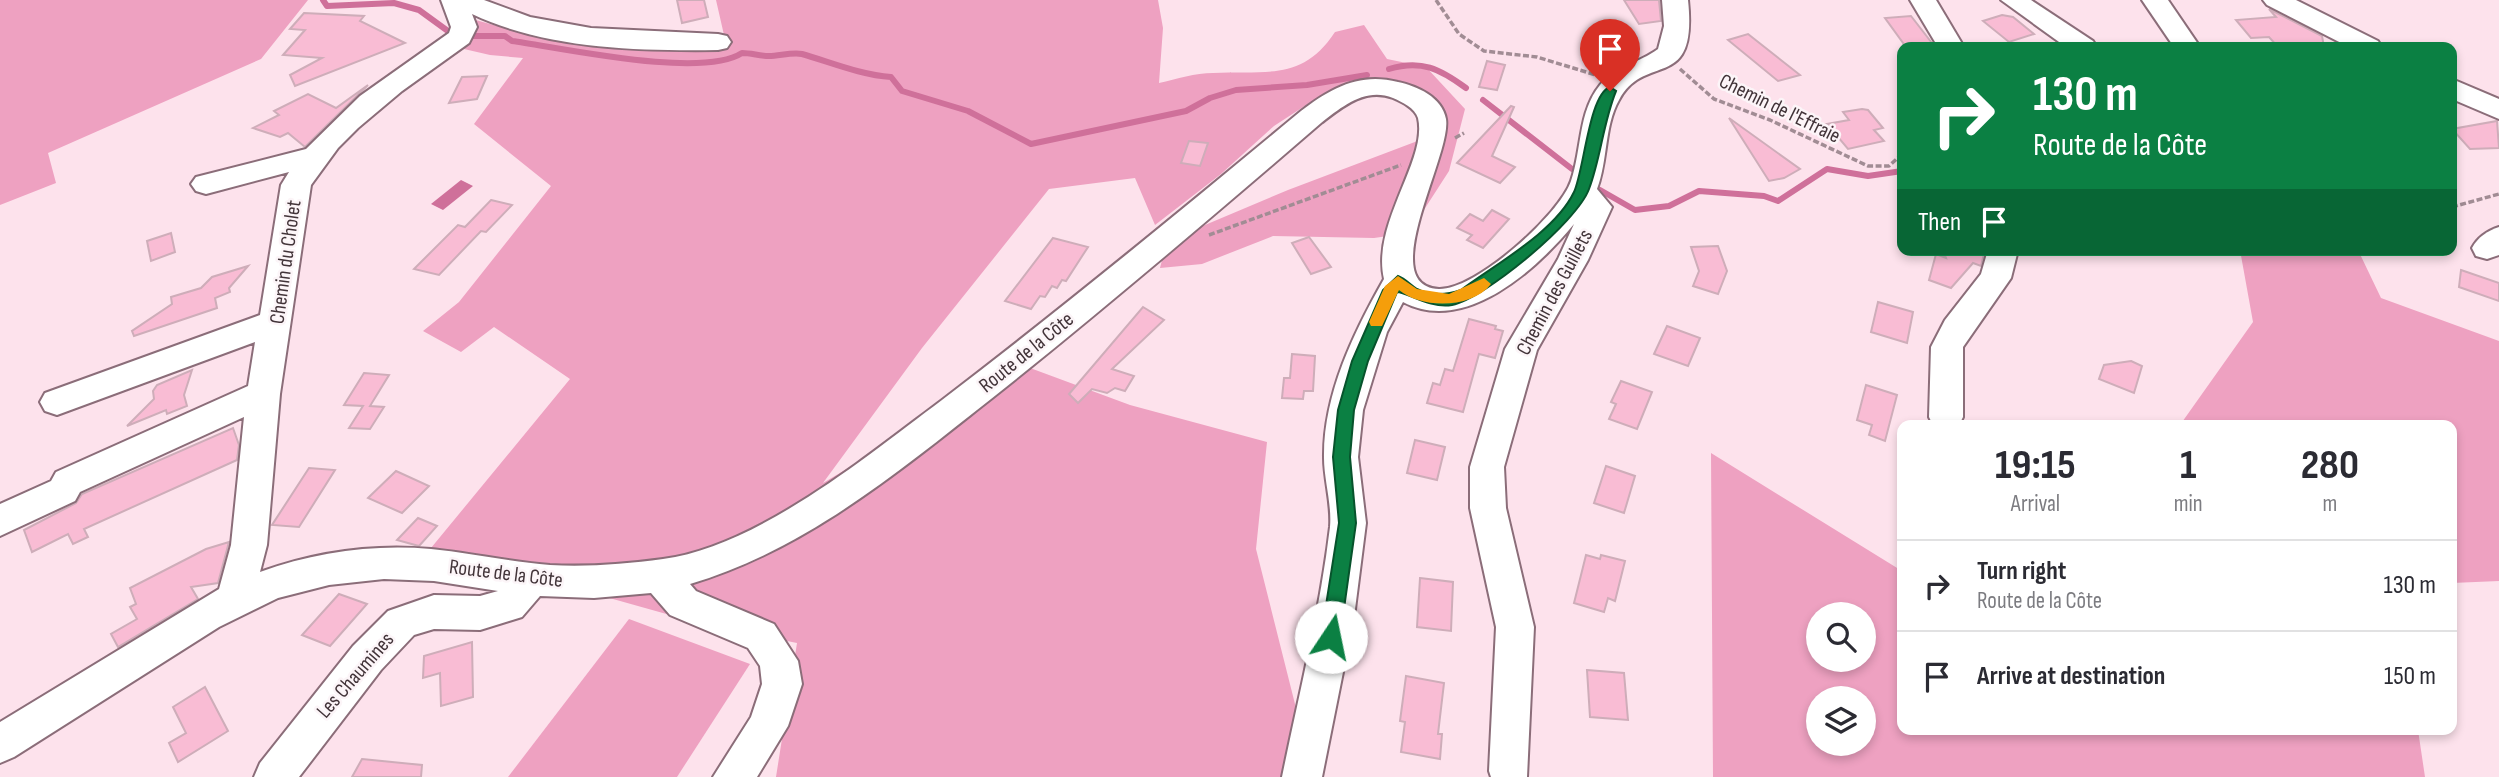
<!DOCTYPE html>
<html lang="en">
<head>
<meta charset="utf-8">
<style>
	:root { --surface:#fff; --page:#f7f7f7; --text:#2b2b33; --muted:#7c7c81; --line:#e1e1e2 }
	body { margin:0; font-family:"Sofia Sans Condensed",sans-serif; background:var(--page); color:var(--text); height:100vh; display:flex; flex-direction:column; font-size:26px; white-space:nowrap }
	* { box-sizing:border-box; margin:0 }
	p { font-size:23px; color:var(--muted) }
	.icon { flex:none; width:38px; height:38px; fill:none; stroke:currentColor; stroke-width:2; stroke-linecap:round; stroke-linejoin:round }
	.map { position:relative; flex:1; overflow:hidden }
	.side { position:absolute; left:1897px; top:420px; width:560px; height:315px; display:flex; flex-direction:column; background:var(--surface); border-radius:14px; box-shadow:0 4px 10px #0003 }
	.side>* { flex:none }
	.top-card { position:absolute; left:1897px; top:42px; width:560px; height:214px; border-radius:14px; box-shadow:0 4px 10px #0003; background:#0b8043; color:#fff; overflow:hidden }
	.controls { position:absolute; left:1806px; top:602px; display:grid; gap:14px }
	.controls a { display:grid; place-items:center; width:70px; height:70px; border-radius:50%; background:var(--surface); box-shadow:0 4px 10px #0003; font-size:35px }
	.pin { position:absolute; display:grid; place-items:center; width:60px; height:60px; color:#fff; margin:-72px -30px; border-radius:50% 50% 50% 0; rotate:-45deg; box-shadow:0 0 7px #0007 }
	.pin .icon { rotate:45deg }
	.me { position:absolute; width:77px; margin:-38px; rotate:11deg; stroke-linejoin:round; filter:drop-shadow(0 0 5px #0008) }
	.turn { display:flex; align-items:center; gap:24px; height:147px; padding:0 21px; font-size:32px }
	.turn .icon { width:91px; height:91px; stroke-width:2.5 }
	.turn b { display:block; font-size:49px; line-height:60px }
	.then { display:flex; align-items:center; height:66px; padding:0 21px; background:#0003; gap:14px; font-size:26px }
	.eta { display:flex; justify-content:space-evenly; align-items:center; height:119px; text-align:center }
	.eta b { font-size:42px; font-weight:700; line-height:49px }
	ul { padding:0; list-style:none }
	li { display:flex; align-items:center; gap:21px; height:91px; padding:0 21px; border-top:2px solid var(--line) }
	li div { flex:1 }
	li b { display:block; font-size:26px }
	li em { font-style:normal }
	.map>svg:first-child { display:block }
</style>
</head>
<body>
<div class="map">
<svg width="2499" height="777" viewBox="0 0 2499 777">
	<rect width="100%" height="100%" fill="#fde2ec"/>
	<g fill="#eea1c1" fill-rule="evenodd">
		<polygon points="0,0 308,0 261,59 48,153 56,183 0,205"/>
		<path d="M716,0H1158L1163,28L1159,83C1177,79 1195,73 1213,73C1266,70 1302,82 1335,32L1364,25L1387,59L1426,67L1465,109L1449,171L1409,233L1374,238L1273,236L1202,264L1160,268L1167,241L1288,190L1436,134L1434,105L1357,82L1323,94L1274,126L1221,174L1155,225L1135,178L1049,189L922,348L823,483L1022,365L1130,405L1267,442L1256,549L1297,712L1291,777H776L797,643L702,624L431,548L570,379L494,327L461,352L423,331L459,302L551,186L474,124L523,58L490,55L464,49L472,19L540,38L723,45L724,35Z"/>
		<polygon points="2240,250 2358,250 2381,298 2499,341 2499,581 2452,583 2452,425 2180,425 2253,322"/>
		<path d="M1711,453L1902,571V730H2418L2425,777H1713ZM1818,614H1864V660H1818ZM1818,698H1864V744H1818Z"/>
		<polygon points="629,619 750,664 677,777 508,777"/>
	</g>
	<polygon fill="#cf709a" points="461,180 473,186 443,210 431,204"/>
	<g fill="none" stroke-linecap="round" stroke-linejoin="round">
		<g stroke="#cf709a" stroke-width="6">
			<polyline points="323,0 327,6 394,3 419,10 452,34"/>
			<path d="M473,36H505L512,41C562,48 702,79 742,53C751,53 760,56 769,56C779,56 792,52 802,54C830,62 861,75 891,77L902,91L968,111L1031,144L1186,111L1210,98L1236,90L1307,85L1367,75"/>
			<path d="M1389,69C1421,59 1440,69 1466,88"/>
			<polyline points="1483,100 1572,169"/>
			<polyline points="1600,190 1635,210 1669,206 1699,191 1764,196 1778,201 1827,169 1868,176 1902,171"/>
		</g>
	</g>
	<g fill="#f9bcd4" stroke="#ceadb9" stroke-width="2">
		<polygon points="677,0 704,0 708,17 682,23"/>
		<polygon points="1624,0 1659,0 1661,21 1639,24"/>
		<polygon points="2269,9 2322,36 2324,47 2278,47 2269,37 2251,38 2236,20 2276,17"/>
		<polygon points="304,13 364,16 360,21 405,43 295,86 290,75 322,58 283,55 305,30 290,29"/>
		<polygon points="2002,15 2013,17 2034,34 2009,42 1983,21"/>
		<polygon points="1911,16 1935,47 1906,47 1885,18"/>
		<polygon points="1748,34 1800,75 1778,81 1728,40"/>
		<polygon points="1487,61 1505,65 1497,90 1479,87"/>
		<polygon points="487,76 477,99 449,103 462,77"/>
		<polygon points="368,85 305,147 288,133 280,137 253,128 279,115 274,111 308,94 336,108"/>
		<polygon points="1511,106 1514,107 1492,156 1515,167 1500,183 1457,163"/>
		<polygon points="1862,109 1868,110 1883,128 1874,130 1884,141 1848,149 1827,124 1849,120 1843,112"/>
		<polygon points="1729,118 1800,169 1784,178 1769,181"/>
		<polygon points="2497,121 2499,148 2470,149 2452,129"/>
		<polygon points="1189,141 1208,143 1200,166 1181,163"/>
		<polygon points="491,200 512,205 486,232 481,231 439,275 414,269 458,225 465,227"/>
		<polygon points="1492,210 1509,219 1483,248 1467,240 1472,235 1457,228 1470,214 1483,221"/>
		<polygon points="171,233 175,252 151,261 147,241"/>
		<polygon points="1309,237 1331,267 1311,274 1292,243"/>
		<polygon points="1053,238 1088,247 1066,281 1062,280 1057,288 1052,286 1045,297 1040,296 1031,309 1005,301"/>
		<polygon points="1718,246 1727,271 1718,294 1693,286 1699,271 1691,247"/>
		<polygon points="1943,250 1985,250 1981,266 1973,263 1951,288 1929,280 1936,254 1946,258"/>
		<polygon points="248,266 229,288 230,292 215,298 217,308 134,336 132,331 172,304 171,297 201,288 212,277"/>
		<polygon points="2461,270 2499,283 2499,301 2459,287"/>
		<polygon points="1878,302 1913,312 1907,343 1871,332"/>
		<polygon points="1143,307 1164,320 1112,369 1134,376 1125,391 1115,388 1107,393 1092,389 1078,403 1069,394"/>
		<polygon points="1469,319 1496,326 1495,329 1503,331 1495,358 1479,354 1463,412 1427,403 1433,383 1440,385 1445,369 1453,371"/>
		<polygon points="1667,326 1700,338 1688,366 1654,354"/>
		<polygon points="1292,354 1315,356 1313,391 1304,391 1303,399 1282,398 1284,378 1290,378"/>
		<polygon points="2131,361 2142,366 2134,393 2099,379 2104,365"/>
		<polygon points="192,370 184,395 187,406 167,414 166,410 127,426 154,399 153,391 157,385"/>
		<polygon points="364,373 389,375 370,406 384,407 370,429 349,428 363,406 344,405"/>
		<polygon points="1621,381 1652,392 1637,429 1609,419 1616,404 1611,402"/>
		<polygon points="1866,385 1897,395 1885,441 1869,435 1872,425 1857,420"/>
		<polygon points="233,428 239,445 237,460 84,529 88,537 73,544 68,534 32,552 24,530 76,503 82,494"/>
		<polygon points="1415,440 1445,447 1437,480 1407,473"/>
		<polygon points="1606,466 1635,476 1624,513 1594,503"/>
		<polygon points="309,468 335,470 299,527 272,525"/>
		<polygon points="396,471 429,486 402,513 368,498"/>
		<polygon points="418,518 437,526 419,546 397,540"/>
		<polygon points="229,542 218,583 191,587 198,599 118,647 111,634 137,619 130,607 136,604 130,588 206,549"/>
		<polygon points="1586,555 1600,559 1601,555 1625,561 1615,601 1608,598 1604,612 1574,603"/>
		<polygon points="1420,578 1453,582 1451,631 1417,627"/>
		<polygon points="339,594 367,604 330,646 302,635"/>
		<polygon points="472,642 473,697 441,706 440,673 423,678 424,656"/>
		<polygon points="1587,670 1624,673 1628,720 1590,717"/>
		<polygon points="1406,676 1444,683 1438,734 1442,734 1440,759 1401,752 1405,722 1400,721"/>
		<polygon points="205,687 228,731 178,762 169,743 186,733 173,707"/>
		<polygon points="362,759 422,765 421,777 352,777"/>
	</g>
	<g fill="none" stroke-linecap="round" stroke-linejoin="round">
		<g stroke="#8b6d79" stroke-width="4">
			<g id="minor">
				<path d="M441,0H484L530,17L591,28L718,34L727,36L731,42L727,48L718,50C637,51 546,49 472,14L477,27L469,43L402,91L358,128L338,148L311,185L280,394L267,545L260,572C315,552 374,544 431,549C471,553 510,562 550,565C588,567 626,564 663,559C757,547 867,456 942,400C1064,307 1183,209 1301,111C1331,88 1360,72 1398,82C1417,86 1442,97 1446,119C1452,155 1374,286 1439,289C1476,290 1560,214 1571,181C1582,149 1578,112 1600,85C1616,66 1639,63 1658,49L1664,26L1662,0H1688C1698,94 1645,51 1619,100C1604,126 1608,161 1597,189L1612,207L1588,260L1537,350L1504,467L1506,508L1534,627L1527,777H1491L1489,771L1496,627L1470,508V467L1505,349L1558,259L1574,224C1537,269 1465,335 1403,302L1387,332L1363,410L1358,457L1366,523L1354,617L1322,777H1282C1299,694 1320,611 1330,527C1332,504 1324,480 1324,458C1323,395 1354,332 1384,279C1371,223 1428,160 1418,118C1415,108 1402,102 1393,98C1365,87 1342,107 1321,123C1212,217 1103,310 991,399C898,472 805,550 690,584L696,591L774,624L798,661L802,684L788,726L757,777H713L751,717L762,684L760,666L748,648L670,615L651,593L594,598L540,596L522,617L509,621L480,630L434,629L414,635L381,670L299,777H254L260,763L353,646L388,611L434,595L480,596L498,591L434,581L384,579L329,585L278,598L219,627L14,757L0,763V722L219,589L231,545L244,417L80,492L75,501L0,536V504L51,481L56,472L248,386L255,342L57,415L45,411L40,402L45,393L260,315L281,185L289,172L206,194L196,191L191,184L196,177L306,149L360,96L449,33L451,27Z"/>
				<polygon points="1910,0 1936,0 1964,47 1938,47"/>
				<polygon points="2001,0 2031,0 2093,41 2097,47 2066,47"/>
				<polygon points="2142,0 2168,0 2200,47 2174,47"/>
				<polygon points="2263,0 2296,0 2378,41 2382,47 2349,47 2267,5"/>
				<polygon points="2452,79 2499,99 2499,119 2452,99"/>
				<path d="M2499,227V255L2487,259L2476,256L2472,248C2478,237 2487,231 2499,227Z"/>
				<polygon points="1988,250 2018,250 2011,278 1963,347 1963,417 1959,425 1933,425 1929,417 1931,347 1945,320 1981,274"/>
			</g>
		</g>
		<g stroke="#a18c94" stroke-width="3.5" stroke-dasharray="6 2.5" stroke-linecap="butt">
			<polyline points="1436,0 1459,34 1484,51 1537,57 1596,75"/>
			<polyline points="1680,69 1714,99 1770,120 1868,166 1889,166 1902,154"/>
			<polyline points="1455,138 1464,133"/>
			<polyline points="2452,207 2499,194"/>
			<polyline points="1209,235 1401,165"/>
		</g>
		<use href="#minor" fill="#fff" fill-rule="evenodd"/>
	</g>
	<path fill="#0b8043" stroke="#07532c" stroke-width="2" d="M1610,87L1616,91C1603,123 1601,157 1589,189C1577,222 1485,298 1452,305C1430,309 1407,292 1397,292L1368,361L1354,410L1350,457L1356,523L1340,637L1337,643L1331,645L1324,643L1321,637L1339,523L1333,457L1338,410L1352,361L1383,290L1398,276C1406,279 1410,285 1417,289C1430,296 1447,295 1461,290C1496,264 1555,232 1574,192C1584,171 1589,94 1610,87Z"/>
	<path fill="#f59e0b" d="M1398,276L1417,289L1449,294L1484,278L1491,284C1472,309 1421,309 1399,290L1382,326H1371L1369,322L1385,286Z"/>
	<g text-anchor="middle" stroke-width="5" stroke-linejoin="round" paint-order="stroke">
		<g font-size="21" fill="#423439" stroke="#fcf5f8">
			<text transform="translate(1780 108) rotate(26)" y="7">Chemin de l'Effraie</text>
			<text transform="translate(285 262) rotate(-82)" y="7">Chemin du Cholet</text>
			<text transform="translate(1554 292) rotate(-62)" y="7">Chemin des Guillets</text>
			<text transform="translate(1026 352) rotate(-39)" y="7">Route de la Côte</text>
			<text transform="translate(506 573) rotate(7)" y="7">Route de la Côte</text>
			<text transform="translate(355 675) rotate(-49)" y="7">Les Chaumines</text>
		</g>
	</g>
</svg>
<div class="controls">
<a><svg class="icon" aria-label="search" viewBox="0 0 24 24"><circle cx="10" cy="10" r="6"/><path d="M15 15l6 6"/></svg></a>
<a><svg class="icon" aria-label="layers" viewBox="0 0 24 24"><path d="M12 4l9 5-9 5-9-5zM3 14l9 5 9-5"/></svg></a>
</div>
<div class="pin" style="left:1610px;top:91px;background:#d93025"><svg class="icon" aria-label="arrive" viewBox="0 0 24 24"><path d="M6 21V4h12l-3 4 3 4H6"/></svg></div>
<svg class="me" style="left:1331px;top:637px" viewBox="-20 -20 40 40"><circle r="19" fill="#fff"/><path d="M0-13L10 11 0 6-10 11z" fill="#0b8043"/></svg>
<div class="top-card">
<div class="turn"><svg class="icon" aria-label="right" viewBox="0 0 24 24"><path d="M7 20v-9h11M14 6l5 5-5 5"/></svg><div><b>130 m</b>Route de la Côte</div></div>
<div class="then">Then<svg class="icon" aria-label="arrive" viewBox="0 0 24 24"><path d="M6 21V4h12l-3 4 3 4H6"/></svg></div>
</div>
<section class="side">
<div class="eta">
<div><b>19:15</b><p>Arrival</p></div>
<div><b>1</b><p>min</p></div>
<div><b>280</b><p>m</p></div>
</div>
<ul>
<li><svg class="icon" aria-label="right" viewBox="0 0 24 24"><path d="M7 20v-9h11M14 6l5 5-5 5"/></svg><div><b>Turn right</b><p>Route de la Côte</p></div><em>130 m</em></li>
<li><svg class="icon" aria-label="arrive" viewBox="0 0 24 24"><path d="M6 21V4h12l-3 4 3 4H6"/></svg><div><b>Arrive at destination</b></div><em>150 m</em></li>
</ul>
</section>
</div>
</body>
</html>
